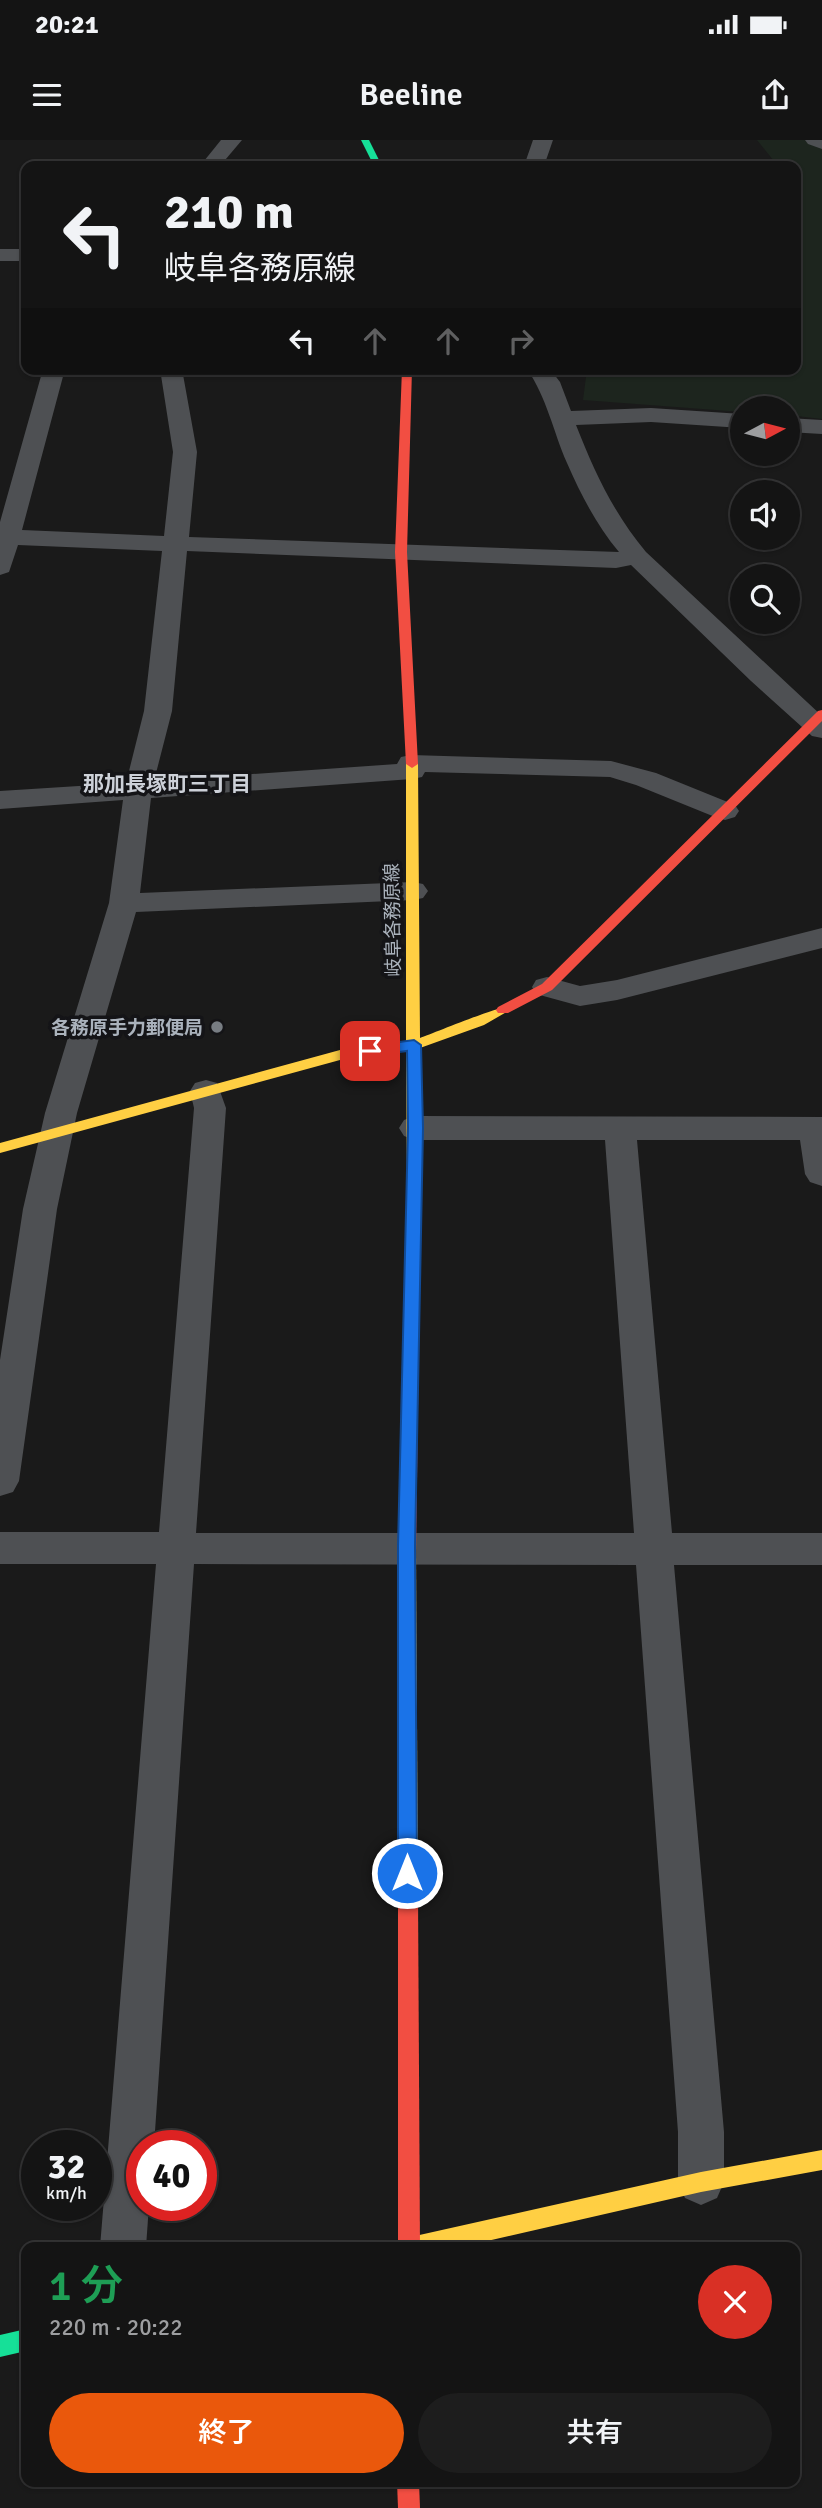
<!DOCTYPE html>
<html lang="ja">
<head>
<meta charset="utf-8">
<style>
	:root { --surface:#141414; --page:#1d1d1d; --text:#f1f3f6; --muted:#9d9ea0; --line:#333334; --accent:#ea580c }
	body { margin:0; font-family:Signika,"Noto Sans JP",sans-serif; background:var(--page); color:var(--text); height:100vh; display:flex; flex-direction:column; font-size:26px; white-space:nowrap }
	* { box-sizing:border-box; margin:0 }
	p { font-size:23px; color:var(--muted) }
	.icon { flex:none; width:38px; height:38px; fill:none; stroke:currentColor; stroke-width:2; stroke-linecap:round; stroke-linejoin:round }
	.map { position:relative; flex:1; overflow:hidden }
	.details { position:absolute; left:21px; top:2102px; width:779px; height:245px; display:flex; flex-direction:column; background:var(--surface); border-radius:14px; box-shadow:0 2px 5px #0004,0 0 0 2px var(--line) }
	.details>* { flex:none }
	.top-card { position:absolute; left:21px; top:21px; width:780px; height:214px; border-radius:14px; box-shadow:0 2px 5px #0004,0 0 0 2px var(--line); background:#141414; color:var(--text); overflow:hidden }
	.needle { width:46px; rotate:83deg }
	.fabs { position:absolute; left:730px; top:256px; display:grid; gap:14px }
	.fabs a { display:grid; place-items:center; width:70px; height:70px; border-radius:50%; background:var(--surface); box-shadow:0 2px 5px #0004,0 0 0 2px var(--line); font-size:35px }
	.speed { position:absolute; left:21px; top:1990px; display:flex; gap:14px; font-size:35px; font-weight:700; text-align:center }
	.speed>* { display:grid; place-content:center; width:91px; height:91px; border-radius:50%; background:var(--surface); box-shadow:0 2px 5px #0004,0 0 0 2px var(--line); line-height:1 }
	.speed small { font-size:18px; font-weight:400 }
	.speed .limit { border:10px solid #d22; background:#fff; color:#111 }
	.pin { position:absolute; display:grid; place-items:center; width:60px; height:60px; color:#fff; margin:-30px; border-radius:14px; box-shadow:0 4px 10px #0006 }
	.me { position:absolute; width:77px; margin:-38px; rotate:0deg; stroke-linejoin:round; filter:drop-shadow(0 0 5px #0008) }
	.turn { display:flex; align-items:center; gap:24px; height:147px; padding:0 28px; font-size:32px }
	.turn .icon { width:91px; height:91px; stroke-width:2.5 }
	.turn b { display:block; font-size:49px; line-height:60px }
	.lanes { display:flex; align-items:center; height:66px; padding:0 28px; background:#0003; justify-content:center; gap:35px; direction:ltr }
	.lanes .off { opacity:.35 }
	.round { display:grid; place-items:center; flex:none; width:74px; height:74px; border-radius:37px; background:var(--page) }
	.headline { display:flex; align-items:center; justify-content:space-between; height:119px; padding:0 28px }
	h1 { font-size:42px; font-weight:600; line-height:52px; color:#1e9e55 }
	.cta { display:flex; gap:14px; margin-top:auto; padding:14px 28px }
	.cta a { flex:1; height:80px; border-radius:42px; background:var(--accent); color:#fff; font-size:28px; font-weight:600; line-height:80px; text-align:center }
	.cta a+a { background:var(--page); color:var(--text) }
	.status { display:flex; justify-content:space-between; align-items:center; height:49px; padding:0 35px; background:var(--surface); direction:ltr }
	.status svg { height:19px; fill:currentColor }
	header { display:flex; justify-content:space-between; align-items:center; height:91px; padding:0 28px; background:var(--surface); font-size:32px; font-weight:600 }
	.map>svg:first-child { display:block }
</style>
</head>
<body>
<div class="status"><b>20:21</b><svg viewBox="0 0 49 12"><path d="M0 12V9h3v3zM5 12V6h3v6zM10 12V3h3v9zM15 12V0h3v12zM26 1h20v11H26zM47 4h2v5h-2z"/></svg></div>
<header><svg class="icon" aria-label="menu" viewBox="0 0 24 24"><path d="M4 6h16M4 12h16M4 18h16"/></svg>Beeline<svg class="icon" aria-label="share" viewBox="0 0 24 24"><path d="M12 15V3M7 8l5-5 5 5M5 13v7h14v-7"/></svg></header>
<div class="map">
<svg width="822" height="2368" viewBox="0 0 822 2368">
	<rect width="100%" height="100%" fill="#1a1a1a"/>
	<polygon fill="#1d251e" points="757,0 806,0 822,6 822,279 788,275 788,268 742,268 742,272 583,260 587,229 796,229 796,26 778,26"/>
	<g fill="none" stroke-linecap="round" stroke-linejoin="round">
		<g fill="#4e5053" fill-rule="evenodd">
			<polygon points="221,0 242,0 220,26 200,26"/>
			<polygon points="533,0 553,0 544,26 524,26"/>
			<polygon points="805,0 822,0 822,9 808,4"/>
			<rect x="0" y="109" width="26" height="12"/>
			<path d="M43,229H65L22,390L164,396L173,312L160,229H182L197,312L189,397L619,412C597,386 581,355 567,323C553,291 547,258 527,229H550L560,242L571,271L651,268L742,274V288L651,282L576,285C594,331 614,374 646,412L822,576V598L812,596L751,541L631,425L616,428L187,411L172,571L154,641L397,624L401,617L411,615L611,621L656,633L735,665L739,671L735,677L725,680L715,677L636,645L610,637L425,632L422,637L412,639L151,658L140,753L413,742L423,744L428,751L423,758L413,760L136,772L77,973L57,1069L19,1341L13,1352L0,1356V1220L23,1069L45,973L109,763L123,660L0,669V651L126,643L144,571L162,411L18,405L9,432L0,435V382Z"/>
			<polygon points="788,278 822,280 822,294 788,292"/>
			<polygon points="822,788 822,808 617,860 580,866 536,854 532,847 536,840 547,837 580,846 617,840"/>
			<polygon points="206,940 217,943 226,968 196,1393 634,1393 605,1000 415,1000 404,996 399,988 404,980 415,976 822,977 822,1046 810,1042 805,1034 800,1000 637,1000 672,1393 822,1393 822,1425 674,1425 724,1992 724,2042 717,2058 701,2065 685,2058 678,2042 678,1992 636,1425 194,1424 154,2006 142,2006 142,2065 149,2065 146,2107 100,2107 156,1424 0,1424 0,1392 159,1392 194,968 190,951 195,943"/>
		</g>
		<g fill="#16e098" fill-rule="evenodd">
			<polygon points="361,0 369,0 382,26 374,26"/>
			<polygon points="26,2189 26,2211 0,2217 0,2195"/>
		</g>
		<g fill="#ffcf43" fill-rule="evenodd">
			<path d="M412,620L418,624L420,898C434,893 501,865 508,867L510,870L484,885L420,908L421,1048L419,1052H409L407,1048L406,911L340,920L0,1013V1003L340,910L406,901V624Z"/>
			<polygon points="407,1406 413,1408 416,1413 418,1753 415,1759 408,1762 401,1759 398,1753 398,1413 401,1408"/>
			<polygon points="822,2010 822,2030 701,2052 461,2107 404,2107 408,2100 415,2096 701,2032"/>
		</g>
		<g fill="#f24e42" fill-rule="evenodd">
			<polygon points="402,229 412,229 407,412 418,624 412,628 406,624 395,412"/>
			<polygon points="822,570 822,581 552,850 508,873 498,873 496,870 498,867 542,844 818,571"/>
			<polygon points="414,1043 421,1048 416,1413 413,1418 407,1420 401,1418 398,1413 407,1048"/>
			<polygon points="408,1744 415,1747 418,1753 420,2107 398,2107 398,1753 401,1747"/>
			<polygon points="397,2342 419,2342 420,2368 398,2368"/>
		</g>
	</g>
	<polygon fill="#1a73e8" stroke="#114b97" stroke-width="2" points="414,900 421,905 423,988 415,1406 417,1733 414,1739 407,1742 400,1739 398,1733 398,1406 408,988 407,911 370,916 362,911 370,906"/>
	<circle fill="#787d83" stroke="#141417" stroke-width="2.5" cx="217" cy="887" r="7"/>
	<g text-anchor="middle" stroke-width="7" stroke-linejoin="round" paint-order="stroke">
		<g font-size="19" fill="#aab2bc" stroke="#141417">
			<text transform="translate(392 780) rotate(-91)" y="7">岐阜各務原線</text>
		</g>
		<g font-size="19" font-weight="bold" fill="#aab2bc" stroke="#141417" text-anchor="end">
			<text x="203" y="894">各務原手力郵便局</text>
		</g>
		<g font-size="21" font-weight="bold" fill="#ccd0d8" stroke="#141417">
			<text x="167" y="651">那加長塚町三丁目</text>
		</g>
	</g>
</svg>
<div class="fabs">
<a><svg class="needle" viewBox="-14 -14 28 28"><path d="M0-13l5 13h-10z" fill="#e53935"/><path d="M0 13l5-13h-10z" fill="#9d9ea0"/></svg></a>
<a><svg class="icon" aria-label="sound" viewBox="0 0 24 24"><path d="M4 9h4l5-4v14l-5-4H4zM17 9q2 3 0 6"/></svg></a>
<a><svg class="icon" aria-label="search" viewBox="0 0 24 24"><circle cx="10" cy="10" r="6"/><path d="M15 15l6 6"/></svg></a>
</div>
<div class="speed"><div>32<small>km/h</small></div><div class="limit">40</div></div>
<div class="pin" style="left:370px;top:911px;background:#d93025"><svg class="icon" aria-label="arrive" viewBox="0 0 24 24"><path d="M6 21V4h12l-3 4 3 4H6"/></svg></div>
<svg class="me" style="left:407px;top:1733px" viewBox="-20 -20 40 40"><circle r="17" fill="#1a73e8" stroke="#fff" stroke-width="3"/><path d="M0-11L8 9 0 5-8 9z" fill="#fff"/></svg>
<div class="top-card">
<div class="turn"><svg class="icon" aria-label="left" viewBox="0 0 24 24"><path d="M17 20v-9H6M10 6l-5 5 5 5"/></svg><div><b>210 m</b>岐阜各務原線</div></div>
<div class="lanes"><svg class="icon" aria-label="left" viewBox="0 0 24 24"><path d="M17 20v-9H6M10 6l-5 5 5 5"/></svg><svg class="icon off" aria-label="ahead" viewBox="0 0 24 24"><path d="M12 20V5M6 11l6-6 6 6"/></svg><svg class="icon off" aria-label="ahead" viewBox="0 0 24 24"><path d="M12 20V5M6 11l6-6 6 6"/></svg><svg class="icon off" aria-label="right" viewBox="0 0 24 24"><path d="M7 20v-9h11M14 6l5 5-5 5"/></svg></div>
</div>
<section class="details">
<div class="headline"><div><h1>1 分</h1><p>220 m · 20:22</p></div><a class="round" style="background:#d93025;color:#fff"><svg class="icon" aria-label="close" viewBox="0 0 24 24"><path d="M6 6l12 12M18 6L6 18"/></svg></a></div>
<div class="cta"><a>終了</a><a>共有</a></div>
</section>
</div>
</body>
</html>
